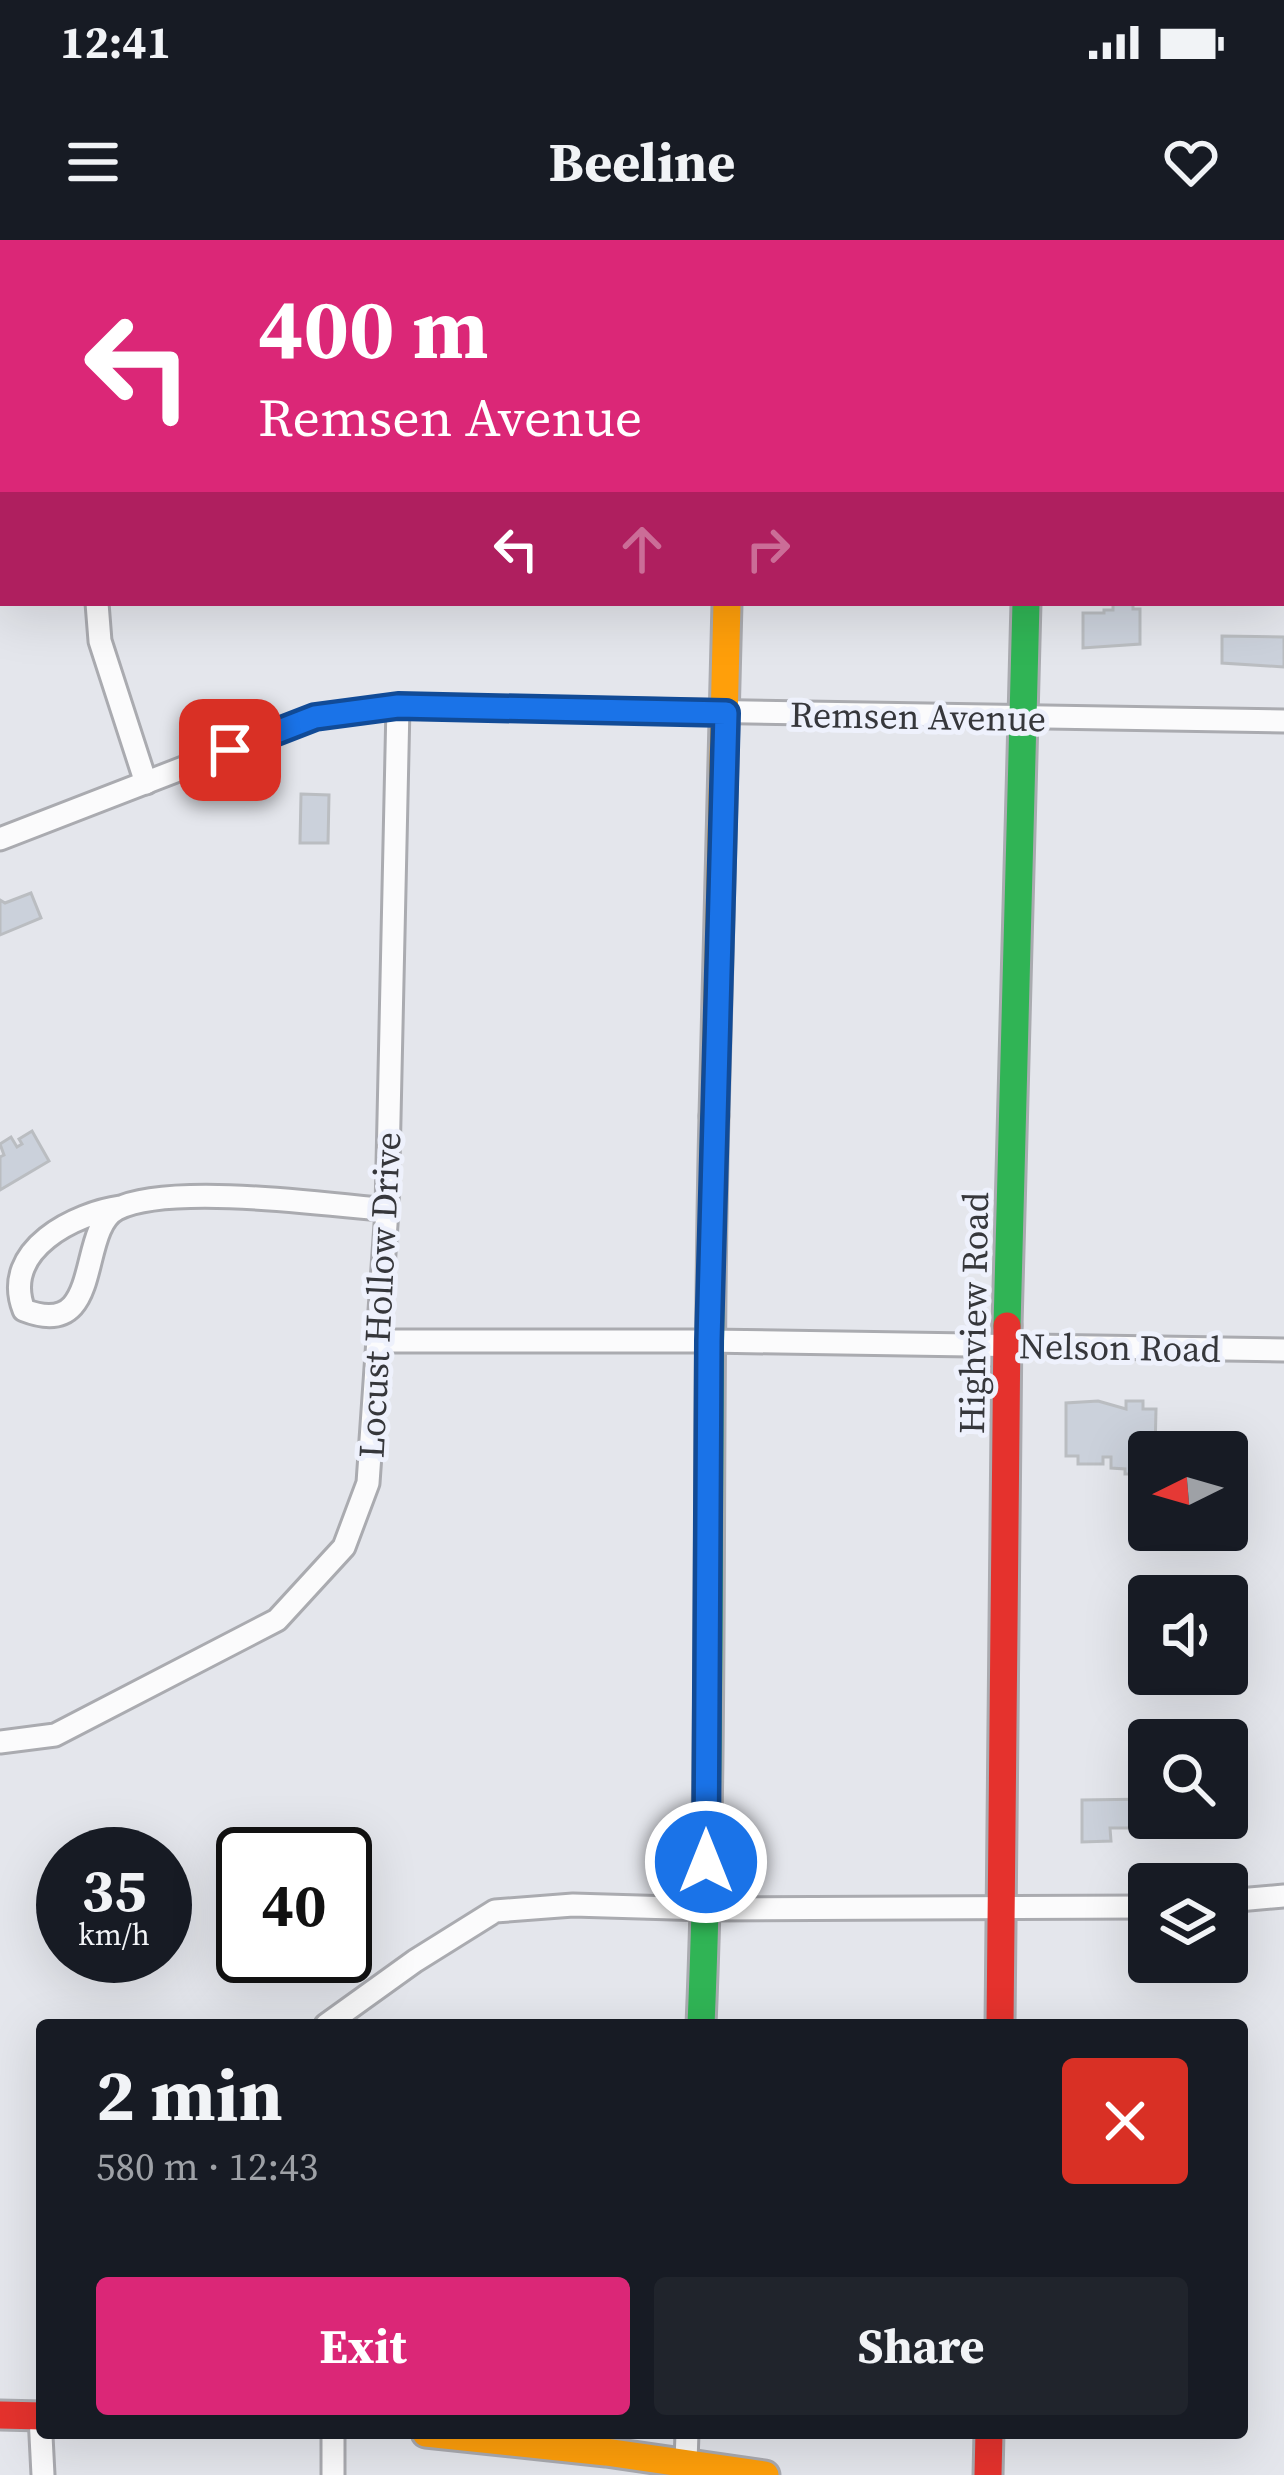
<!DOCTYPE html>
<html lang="en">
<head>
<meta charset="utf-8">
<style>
	:root { --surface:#171b24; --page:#20242c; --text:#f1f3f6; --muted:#9ea1a6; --accent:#db2777 }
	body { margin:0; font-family:"Source Serif 4",serif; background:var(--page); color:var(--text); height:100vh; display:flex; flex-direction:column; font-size:45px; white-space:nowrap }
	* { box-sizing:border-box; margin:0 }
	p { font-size:39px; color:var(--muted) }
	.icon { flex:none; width:66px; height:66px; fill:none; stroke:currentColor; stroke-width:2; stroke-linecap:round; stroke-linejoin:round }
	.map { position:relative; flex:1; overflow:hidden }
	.sheet { position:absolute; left:36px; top:1779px; width:1212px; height:420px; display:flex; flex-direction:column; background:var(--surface); border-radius:12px; box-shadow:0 12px 48px #0002 }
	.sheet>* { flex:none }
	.hud { position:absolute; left:0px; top:0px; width:1284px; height:366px; box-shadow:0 12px 48px #0002; background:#db2777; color:#fff; overflow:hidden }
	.needle { width:78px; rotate:265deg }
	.tools { position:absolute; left:1128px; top:1191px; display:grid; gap:24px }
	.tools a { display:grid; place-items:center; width:120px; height:120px; border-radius:12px; background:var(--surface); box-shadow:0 12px 48px #0002; font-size:60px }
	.speed { position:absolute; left:36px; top:1587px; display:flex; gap:24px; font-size:60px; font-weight:700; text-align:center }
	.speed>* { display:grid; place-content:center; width:156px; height:156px; border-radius:50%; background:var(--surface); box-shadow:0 12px 48px #0002; line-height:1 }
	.speed small { font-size:30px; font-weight:400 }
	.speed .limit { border:6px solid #111; border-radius:18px; background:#fff; color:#111 }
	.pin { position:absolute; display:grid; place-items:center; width:102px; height:102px; color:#fff; margin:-51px; border-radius:24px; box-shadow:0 6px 18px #0006 }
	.me { position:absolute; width:132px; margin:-66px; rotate:0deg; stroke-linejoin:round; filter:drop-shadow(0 0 9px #0008) }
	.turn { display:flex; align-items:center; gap:42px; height:252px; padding:0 60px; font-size:54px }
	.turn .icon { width:156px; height:156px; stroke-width:2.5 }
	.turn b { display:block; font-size:84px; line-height:102px }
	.lanes { display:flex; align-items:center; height:114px; padding:0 60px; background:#0003; justify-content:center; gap:60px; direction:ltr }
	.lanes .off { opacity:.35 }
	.round { display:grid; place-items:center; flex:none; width:126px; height:126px; border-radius:12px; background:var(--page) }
	.headline { display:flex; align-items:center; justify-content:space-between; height:204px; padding:0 60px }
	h1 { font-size:72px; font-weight:700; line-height:90px }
	.button { display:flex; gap:24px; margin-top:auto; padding:24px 60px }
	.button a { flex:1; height:138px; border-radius:12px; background:var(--accent); color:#fff; font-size:48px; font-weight:700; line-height:138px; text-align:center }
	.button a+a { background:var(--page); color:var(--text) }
	.status { display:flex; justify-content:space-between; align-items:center; height:84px; padding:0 60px; background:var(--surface); direction:ltr }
	.status svg { height:33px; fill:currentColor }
	header { display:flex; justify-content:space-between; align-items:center; height:156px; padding:0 60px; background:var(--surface); font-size:54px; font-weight:700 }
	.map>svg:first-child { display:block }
</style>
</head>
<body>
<div class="status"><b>12:41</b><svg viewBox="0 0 49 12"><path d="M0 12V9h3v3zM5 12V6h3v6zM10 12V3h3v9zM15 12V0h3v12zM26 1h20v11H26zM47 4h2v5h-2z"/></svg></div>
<header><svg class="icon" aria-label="menu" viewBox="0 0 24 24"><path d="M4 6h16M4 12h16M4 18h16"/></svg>Beeline<svg class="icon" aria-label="heart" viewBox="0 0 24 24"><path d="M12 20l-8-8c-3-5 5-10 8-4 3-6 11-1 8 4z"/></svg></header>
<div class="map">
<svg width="1284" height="2235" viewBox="0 0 1284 2235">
	<rect width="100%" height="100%" fill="#e4e6ec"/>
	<g fill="#cbd1db" stroke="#babdc1" stroke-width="3">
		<polygon points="1113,363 1133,363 1133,369 1140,369 1140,404 1083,408 1083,373 1104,373 1104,370 1113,370"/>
		<polygon points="1222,396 1284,397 1284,427 1222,423"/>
		<polygon points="301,554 329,555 328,603 300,603"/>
		<polygon points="31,653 41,678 0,695 0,660 5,663"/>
		<polygon points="32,891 49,921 0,950 0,917 4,915 0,904 11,897 17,907 22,904 19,899"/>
		<polygon points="1098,1161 1126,1169 1126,1161 1143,1161 1143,1169 1156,1169 1155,1212 1149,1212 1149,1229 1141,1229 1141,1234 1125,1234 1125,1229 1111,1228 1111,1217 1103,1217 1103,1224 1078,1224 1078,1216 1066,1216 1066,1163"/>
		<polygon points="1149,1559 1149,1578 1163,1578 1163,1588 1110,1588 1111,1601 1082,1602 1082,1560"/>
	</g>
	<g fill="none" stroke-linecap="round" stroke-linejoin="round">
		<g stroke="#aaabb0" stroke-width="27">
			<g id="street">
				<polyline points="424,3 425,0"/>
				<polyline points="729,3 729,0"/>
				<polyline points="97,363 100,401 146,543"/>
				<polyline points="0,599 315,477 398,466 1284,481"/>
				<path d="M121,967C77,973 0,1009 24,1070C105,1102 76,990 117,969C168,943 326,964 387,970"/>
				<polyline points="381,1101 708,1101 1284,1110"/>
				<polyline points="0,1502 55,1495 277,1380 344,1307 368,1243 387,970 398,466"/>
				<polyline points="1227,1661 1284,1656"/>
				<polyline points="326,1785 415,1721 495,1671 573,1665 706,1669 1149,1667"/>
				<polyline points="40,2176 43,2235"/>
				<polyline points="686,2222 687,2193"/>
				<polyline points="333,2235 333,2193"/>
			</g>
		</g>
		<g stroke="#aaabb0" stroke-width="33">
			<g id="fast">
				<polyline points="1007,1086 1026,363"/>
				<path d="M701,1785C714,1482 706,1179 714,876"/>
			</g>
		</g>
		<g stroke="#aaabb0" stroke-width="33">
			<g id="slow">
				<polyline points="1033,0 1033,3"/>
				<polyline points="714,876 727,363"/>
				<polyline points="426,2193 606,2212 765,2235"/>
			</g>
		</g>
		<g stroke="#aaabb0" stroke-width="33">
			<g id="jam">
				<polyline points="1000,1785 1007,1086"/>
				<polyline points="0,2175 42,2176"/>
				<polyline points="988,2235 989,2193"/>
			</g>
		</g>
		<use href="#street" stroke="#fbfbfc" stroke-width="21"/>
		<use href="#fast" stroke="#30b455" stroke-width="27"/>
		<use href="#slow" stroke="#ff9f0a" stroke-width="27"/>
		<use href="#jam" stroke="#e5322d" stroke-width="27"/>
	</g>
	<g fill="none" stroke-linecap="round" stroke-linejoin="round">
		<g stroke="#114b97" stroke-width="30">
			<polyline id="route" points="230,510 315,477 398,466 726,473 709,1101 706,1622"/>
		</g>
		<use href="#route" stroke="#1a73e8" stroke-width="21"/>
	</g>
	<g text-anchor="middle" stroke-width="10" stroke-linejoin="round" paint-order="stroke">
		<g font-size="36" fill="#36373b" stroke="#eef1fc">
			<text transform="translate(918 476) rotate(1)" y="13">Remsen Avenue</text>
			<text transform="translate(379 1055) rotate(-87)" y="13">Locust Hollow Drive</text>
			<text transform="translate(973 1073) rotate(-89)" y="13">Highview Road</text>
			<text transform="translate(1120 1107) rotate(1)" y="13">Nelson Road</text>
		</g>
	</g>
</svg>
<div class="tools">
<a><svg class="needle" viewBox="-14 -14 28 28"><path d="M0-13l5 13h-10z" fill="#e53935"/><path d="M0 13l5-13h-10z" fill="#9ea1a6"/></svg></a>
<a><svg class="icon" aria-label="sound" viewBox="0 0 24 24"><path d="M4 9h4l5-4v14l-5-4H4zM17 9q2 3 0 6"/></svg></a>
<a><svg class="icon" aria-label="search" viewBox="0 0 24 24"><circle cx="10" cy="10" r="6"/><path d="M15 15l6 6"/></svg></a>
<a><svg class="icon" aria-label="layers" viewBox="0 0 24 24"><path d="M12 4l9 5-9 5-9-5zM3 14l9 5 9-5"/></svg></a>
</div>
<div class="speed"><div>35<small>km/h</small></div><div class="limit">40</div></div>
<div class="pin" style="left:230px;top:510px;background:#d93025"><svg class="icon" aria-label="arrive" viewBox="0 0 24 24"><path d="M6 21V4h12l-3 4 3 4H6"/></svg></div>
<svg class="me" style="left:706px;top:1622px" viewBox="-20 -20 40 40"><circle r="17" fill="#1a73e8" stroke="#fff" stroke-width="3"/><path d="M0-11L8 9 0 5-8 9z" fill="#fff"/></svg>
<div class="hud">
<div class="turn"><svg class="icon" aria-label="left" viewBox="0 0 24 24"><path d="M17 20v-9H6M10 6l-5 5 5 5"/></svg><div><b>400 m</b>Remsen Avenue</div></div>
<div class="lanes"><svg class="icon" aria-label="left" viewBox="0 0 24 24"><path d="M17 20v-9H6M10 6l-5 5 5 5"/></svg><svg class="icon off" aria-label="ahead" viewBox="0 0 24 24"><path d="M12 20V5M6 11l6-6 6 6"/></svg><svg class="icon off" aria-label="right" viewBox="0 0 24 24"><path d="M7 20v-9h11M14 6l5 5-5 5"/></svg></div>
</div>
<section class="sheet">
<div class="headline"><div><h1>2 min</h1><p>580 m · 12:43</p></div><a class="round" style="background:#d93025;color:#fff"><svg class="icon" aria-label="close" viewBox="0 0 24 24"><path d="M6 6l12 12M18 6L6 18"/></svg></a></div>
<div class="button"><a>Exit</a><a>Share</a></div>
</section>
</div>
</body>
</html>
